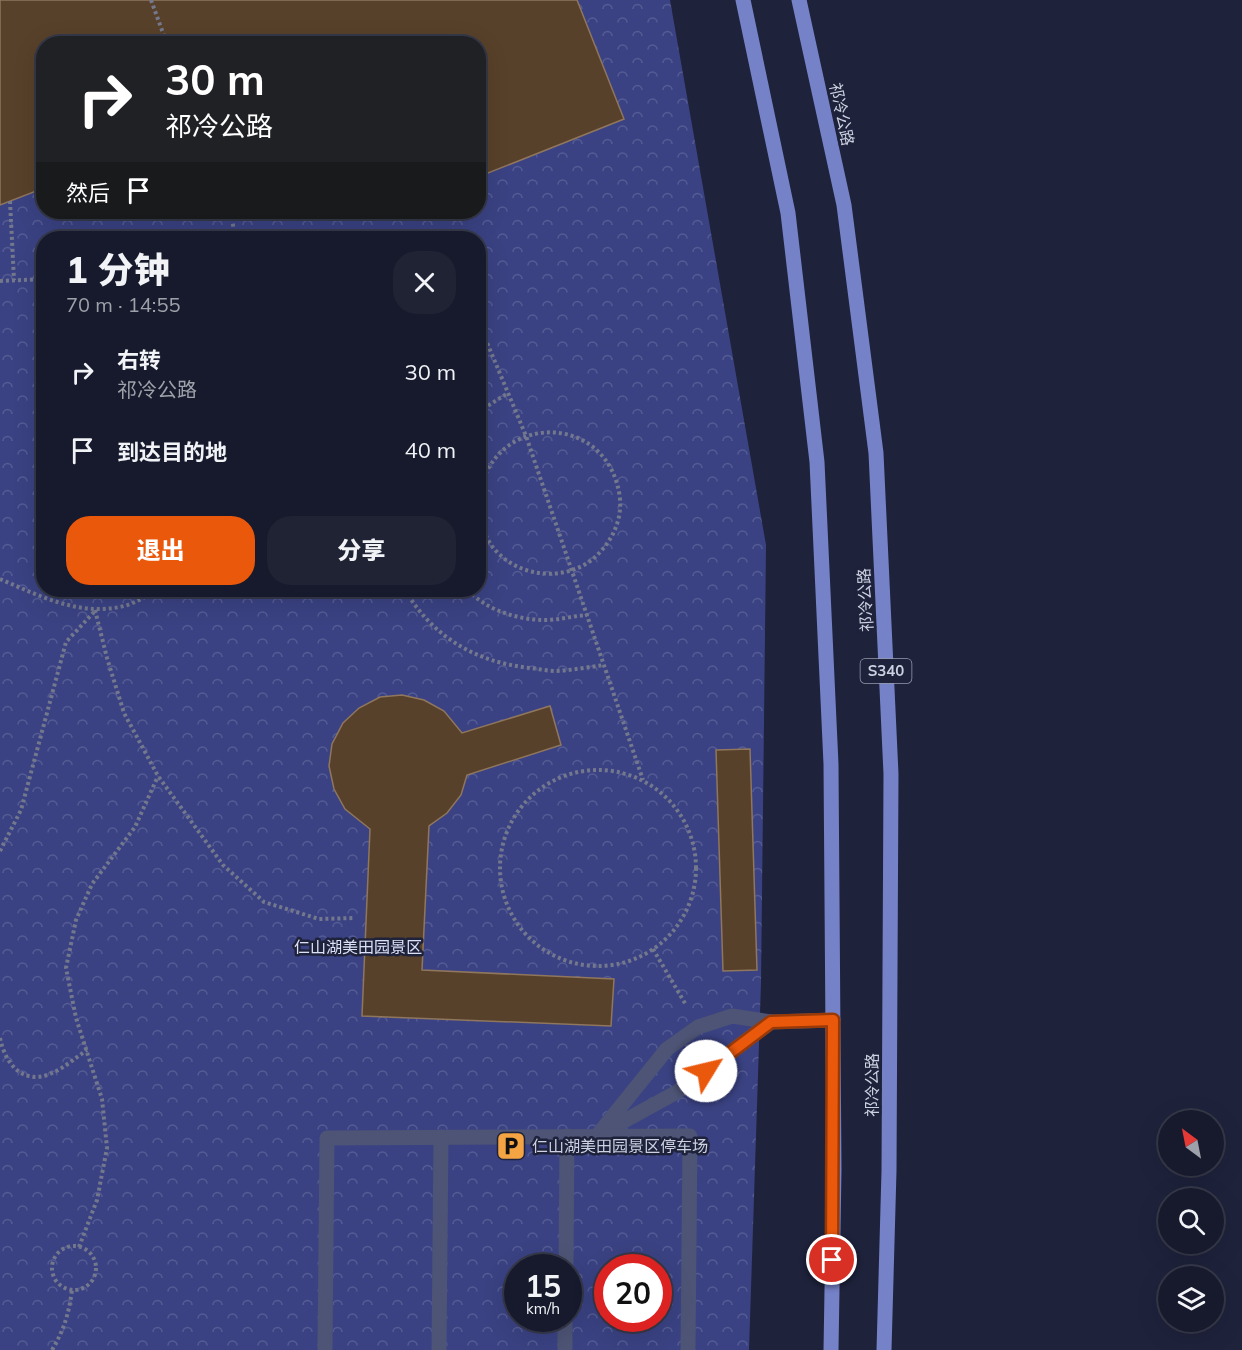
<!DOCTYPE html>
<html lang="zh">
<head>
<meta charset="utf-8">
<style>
	:root { --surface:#161a2c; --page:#1f2334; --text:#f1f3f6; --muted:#9ea1a9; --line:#353848; --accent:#ea580c }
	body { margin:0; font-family:Mulish,"Noto Sans SC",sans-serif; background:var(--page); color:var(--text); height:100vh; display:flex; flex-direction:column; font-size:22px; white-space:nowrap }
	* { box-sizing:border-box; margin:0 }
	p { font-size:20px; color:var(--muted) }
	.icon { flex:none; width:33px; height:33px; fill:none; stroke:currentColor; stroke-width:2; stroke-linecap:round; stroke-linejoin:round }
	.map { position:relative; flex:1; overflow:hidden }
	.drawer { position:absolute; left:36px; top:231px; width:450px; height:366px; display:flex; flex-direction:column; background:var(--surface); border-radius:24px; box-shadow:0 6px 24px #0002,0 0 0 2px var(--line) }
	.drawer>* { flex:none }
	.top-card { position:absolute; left:36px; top:36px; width:450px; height:183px; border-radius:24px; box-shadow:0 6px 24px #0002,0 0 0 2px var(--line); background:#202124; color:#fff; overflow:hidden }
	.needle { width:39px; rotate:328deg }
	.buttons { position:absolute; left:1158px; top:1110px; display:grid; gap:12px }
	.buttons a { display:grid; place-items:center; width:66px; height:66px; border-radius:50%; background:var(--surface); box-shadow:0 6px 24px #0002,0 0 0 2px var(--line); font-size:30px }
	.speed { position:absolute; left:504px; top:1254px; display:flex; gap:12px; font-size:30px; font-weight:700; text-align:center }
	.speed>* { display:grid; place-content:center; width:78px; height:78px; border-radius:50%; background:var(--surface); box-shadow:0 6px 24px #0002,0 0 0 2px var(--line); line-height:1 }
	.speed small { font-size:15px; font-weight:400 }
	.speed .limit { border:9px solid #d22; background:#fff; color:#111 }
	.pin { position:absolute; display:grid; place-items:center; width:51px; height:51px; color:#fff; margin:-26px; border:3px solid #fff; border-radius:50%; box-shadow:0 2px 6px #0007 }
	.me { position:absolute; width:66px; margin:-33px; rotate:54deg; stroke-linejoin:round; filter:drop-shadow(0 0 4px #0008) }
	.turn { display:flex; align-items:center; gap:21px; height:126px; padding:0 30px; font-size:27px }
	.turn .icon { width:78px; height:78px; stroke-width:2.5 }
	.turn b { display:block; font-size:42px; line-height:51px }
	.then { display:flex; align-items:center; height:57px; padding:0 30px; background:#0003; gap:12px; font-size:22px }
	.round { display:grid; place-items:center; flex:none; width:63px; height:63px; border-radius:24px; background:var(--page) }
	.overview { display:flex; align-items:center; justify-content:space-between; height:102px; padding:0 30px }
	h1 { font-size:36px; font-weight:800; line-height:45px }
	.action { display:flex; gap:12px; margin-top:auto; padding:12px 30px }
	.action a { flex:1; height:69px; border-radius:24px; background:var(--accent); color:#fff; font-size:24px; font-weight:800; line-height:69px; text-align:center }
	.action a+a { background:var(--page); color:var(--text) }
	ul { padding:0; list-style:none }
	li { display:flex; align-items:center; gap:18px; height:78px; padding:0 30px }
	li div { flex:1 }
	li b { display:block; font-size:22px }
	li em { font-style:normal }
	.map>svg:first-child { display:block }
</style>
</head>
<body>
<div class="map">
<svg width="1242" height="1350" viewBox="0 0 1242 1350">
	<defs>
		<pattern id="forest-crowns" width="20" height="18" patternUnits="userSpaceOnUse" patternTransform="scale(1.5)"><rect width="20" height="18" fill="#3a4283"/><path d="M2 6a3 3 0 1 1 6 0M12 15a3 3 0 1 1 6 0" fill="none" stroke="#555c94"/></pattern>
	</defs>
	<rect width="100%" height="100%" fill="#1e223b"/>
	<path fill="url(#forest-crowns)" fill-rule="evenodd" d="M0,0H670L766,545L761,983L749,1350H0ZM44,44H478V212H44ZM44,238H478V590H44ZM518,1268H568V1318H518ZM608,1268H658V1318H608Z"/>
	<g fill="#58412a" stroke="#8f765d" stroke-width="1.5">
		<polygon points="0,0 577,0 624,119 478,177 478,44 44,44 44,188 0,205"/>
		<polygon points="402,695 424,700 444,711 462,733 550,706 561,745 467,775 461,795 447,813 429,826 422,970 614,979 611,1026 362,1016 370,829 345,809 334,789 329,766 332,744 343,723 359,708 380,697"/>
		<polygon points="750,749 757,970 723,971 716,750"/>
	</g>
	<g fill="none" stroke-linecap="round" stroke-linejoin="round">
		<g stroke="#74788d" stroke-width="4" stroke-dasharray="3 3" stroke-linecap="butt">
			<polyline points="151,0 167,44"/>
			<polyline points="10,201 14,280"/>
			<polyline points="230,212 236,238"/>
			<polyline points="425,238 441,232 444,238"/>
			<polyline points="0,281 44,279"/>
			<polyline points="478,321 526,436 643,780"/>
			<polyline points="478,344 486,338"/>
			<polyline points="478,412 508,393"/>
			<path d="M478,503C487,410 610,409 620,499C622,523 610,544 593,559C565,581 522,578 497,552C486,541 482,526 478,512"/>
			<path d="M0,579C40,596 80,617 124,606C136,603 147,595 158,590"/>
			<path d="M405,590C433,637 475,662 530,668C539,669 548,671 557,671C573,670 589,667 604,665"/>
			<path d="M468,590C486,610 518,620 545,620C559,620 573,616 587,615"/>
			<polyline points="95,610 107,658 124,713 158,776 223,865 264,902 319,919 354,918"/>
			<circle cx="598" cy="868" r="98"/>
			<polyline points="0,851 21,810 66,642 95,611"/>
			<polyline points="653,949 686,1005"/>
			<path d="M0,1038C5,1063 22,1085 50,1074C63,1069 75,1058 87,1050"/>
			<circle cx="74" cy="1268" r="22"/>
			<polyline points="79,1247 97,1200 107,1148 102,1099 76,1018 66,968 76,920 92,884 135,827 158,776"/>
			<path d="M52,1350C64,1330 69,1313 72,1290"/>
		</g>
		<g stroke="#4d5475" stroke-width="15">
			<polyline points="604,1132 677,1092 771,1022"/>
			<polyline points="597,1136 667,1049 698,1027 732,1016 771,1022 833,1020"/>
			<polyline points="566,1268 567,1136"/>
			<polyline points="325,1350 327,1138 690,1136 688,1350"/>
			<polyline points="439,1350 441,1137"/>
			<polyline points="565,1350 565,1318"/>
		</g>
		<g stroke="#7582c7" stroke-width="15">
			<polyline points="743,0 788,213 817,462 831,764 834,1169 831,1350"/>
			<polyline points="799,0 844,205 876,453 891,774 889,1171 884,1350"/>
		</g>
	</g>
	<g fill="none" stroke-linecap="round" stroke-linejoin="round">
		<g stroke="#983908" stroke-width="15">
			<polyline id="route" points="706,1071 771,1022 833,1020 832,1260"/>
		</g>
		<use href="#route" stroke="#ea580c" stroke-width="10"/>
	</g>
	<defs>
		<g id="parking-square" transform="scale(1.5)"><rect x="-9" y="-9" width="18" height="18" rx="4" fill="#f4a443" stroke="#1e223b"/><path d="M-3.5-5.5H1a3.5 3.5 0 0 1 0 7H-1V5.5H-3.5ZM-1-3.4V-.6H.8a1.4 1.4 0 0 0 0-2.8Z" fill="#111"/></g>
	</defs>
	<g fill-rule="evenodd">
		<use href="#parking-square" x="511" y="1146"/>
	</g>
	<g text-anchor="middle" stroke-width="5" stroke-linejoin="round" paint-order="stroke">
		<rect fill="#1e223b" stroke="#989cb0" stroke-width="1.5" x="860.5" y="659" width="51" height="24" rx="4.5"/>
		<g font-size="15" font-weight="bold" fill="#cdd1e2">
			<text x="886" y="676">S340</text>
		</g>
		<g font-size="16" fill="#cdd1e2" stroke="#1e223b">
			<text transform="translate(842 114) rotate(78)" y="6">祁冷公路</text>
			<text transform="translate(865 600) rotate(-93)" y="6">祁冷公路</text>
			<text transform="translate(872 1085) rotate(-90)" y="6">祁冷公路</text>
		</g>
		<g font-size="16" fill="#dce1f7" stroke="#1e223b">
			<text x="358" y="953">仁山湖美田园景区</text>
		</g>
		<g font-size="16" fill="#cdd1e2" stroke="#1e223b" text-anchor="start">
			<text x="532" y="1152">仁山湖美田园景区停车场</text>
		</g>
	</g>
</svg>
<div class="buttons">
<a><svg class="needle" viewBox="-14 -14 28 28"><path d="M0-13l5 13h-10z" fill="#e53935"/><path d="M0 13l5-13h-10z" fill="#9ea1a9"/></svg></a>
<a><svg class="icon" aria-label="search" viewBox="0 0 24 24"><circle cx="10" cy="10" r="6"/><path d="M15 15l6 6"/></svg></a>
<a><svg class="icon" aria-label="layers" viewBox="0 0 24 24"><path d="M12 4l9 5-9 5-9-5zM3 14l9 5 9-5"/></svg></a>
</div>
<div class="speed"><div>15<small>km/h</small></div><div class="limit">20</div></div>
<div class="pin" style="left:832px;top:1260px;background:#d93025"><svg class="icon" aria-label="arrive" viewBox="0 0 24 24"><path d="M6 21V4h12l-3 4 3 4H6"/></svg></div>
<svg class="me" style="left:706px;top:1071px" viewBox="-20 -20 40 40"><circle r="19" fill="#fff"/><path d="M0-13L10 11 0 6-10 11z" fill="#ea580c"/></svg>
<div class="top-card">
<div class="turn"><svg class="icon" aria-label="right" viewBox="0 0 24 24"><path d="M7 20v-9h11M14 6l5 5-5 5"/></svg><div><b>30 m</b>祁冷公路</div></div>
<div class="then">然后<svg class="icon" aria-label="arrive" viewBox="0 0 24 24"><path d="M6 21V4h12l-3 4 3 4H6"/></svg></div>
</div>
<section class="drawer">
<div class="overview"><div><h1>1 分钟</h1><p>70 m · 14:55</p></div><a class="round"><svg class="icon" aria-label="close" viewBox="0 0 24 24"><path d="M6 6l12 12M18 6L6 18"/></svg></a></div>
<ul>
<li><svg class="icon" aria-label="right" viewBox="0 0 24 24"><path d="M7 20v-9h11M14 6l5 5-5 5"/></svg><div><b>右转</b><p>祁冷公路</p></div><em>30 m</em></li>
<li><svg class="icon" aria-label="arrive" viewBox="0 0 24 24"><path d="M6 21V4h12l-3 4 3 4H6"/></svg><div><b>到达目的地</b></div><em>40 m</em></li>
</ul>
<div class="action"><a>退出</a><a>分享</a></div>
</section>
</div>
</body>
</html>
